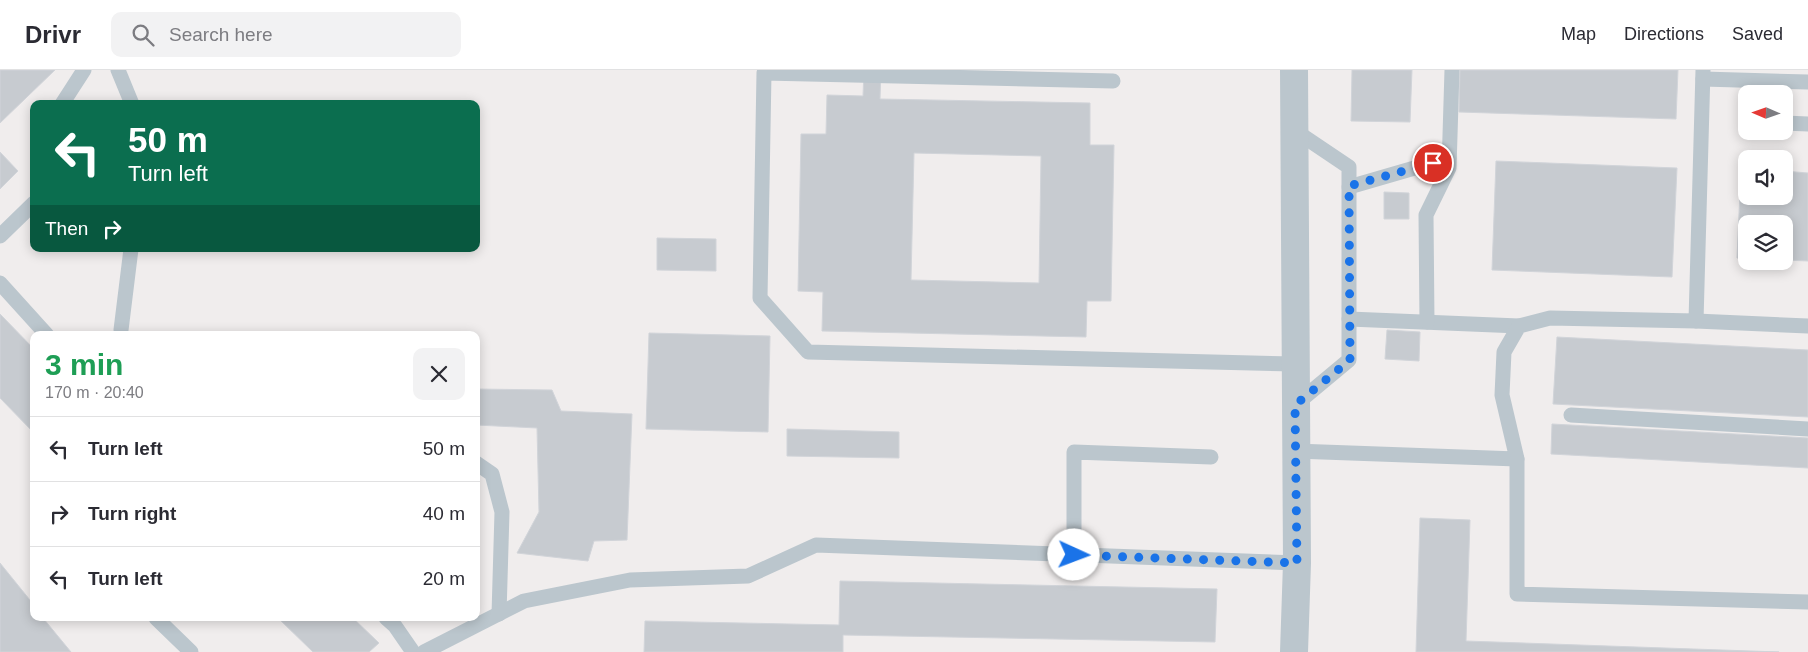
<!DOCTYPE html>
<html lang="en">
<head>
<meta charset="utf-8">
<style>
	:root { --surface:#fff; --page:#f2f2f3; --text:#2b2b33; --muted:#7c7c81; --line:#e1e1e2 }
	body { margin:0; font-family:Helvetica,sans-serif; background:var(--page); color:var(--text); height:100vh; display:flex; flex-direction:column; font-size:19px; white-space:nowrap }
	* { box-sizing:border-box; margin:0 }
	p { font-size:16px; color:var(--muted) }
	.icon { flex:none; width:28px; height:28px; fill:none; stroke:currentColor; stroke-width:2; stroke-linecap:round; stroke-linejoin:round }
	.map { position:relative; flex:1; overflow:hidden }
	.panel { position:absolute; left:30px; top:261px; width:450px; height:290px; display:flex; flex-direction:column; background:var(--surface); border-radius:10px; box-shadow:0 2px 12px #0003 }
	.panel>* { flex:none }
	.top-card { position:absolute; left:30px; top:30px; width:450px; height:152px; border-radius:10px; box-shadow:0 2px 12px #0003; background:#0b6e4f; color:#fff; overflow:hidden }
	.needle { width:32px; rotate:272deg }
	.tools { position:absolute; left:1738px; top:15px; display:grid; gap:10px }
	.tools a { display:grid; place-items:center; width:55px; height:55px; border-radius:10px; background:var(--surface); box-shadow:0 2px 12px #0003; font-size:25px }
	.pin { position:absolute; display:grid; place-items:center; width:42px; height:42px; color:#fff; margin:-21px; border:2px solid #fff; border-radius:50%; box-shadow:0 1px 5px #0007 }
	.me { position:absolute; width:55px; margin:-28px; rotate:92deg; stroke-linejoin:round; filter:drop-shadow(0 0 4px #0008) }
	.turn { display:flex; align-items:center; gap:18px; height:105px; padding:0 15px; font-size:22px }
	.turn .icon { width:65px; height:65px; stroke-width:2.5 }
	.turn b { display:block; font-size:35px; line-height:42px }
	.then { display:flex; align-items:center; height:48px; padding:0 15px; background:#0003; gap:10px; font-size:19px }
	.round { display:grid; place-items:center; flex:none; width:52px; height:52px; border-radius:10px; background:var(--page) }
	.summary { display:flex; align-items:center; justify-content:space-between; height:85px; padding:0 15px }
	h1 { font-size:30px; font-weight:700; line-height:38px; color:#1e9e55 }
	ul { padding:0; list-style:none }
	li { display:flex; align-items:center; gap:15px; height:65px; padding:0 15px; border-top:1px solid var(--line) }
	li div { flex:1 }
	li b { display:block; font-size:19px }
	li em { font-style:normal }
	header { display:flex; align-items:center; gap:30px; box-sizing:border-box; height:70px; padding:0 25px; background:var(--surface); border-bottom:1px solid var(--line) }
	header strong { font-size:24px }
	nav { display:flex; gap:28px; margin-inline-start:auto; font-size:18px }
	.search { width:350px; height:45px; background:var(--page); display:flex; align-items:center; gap:12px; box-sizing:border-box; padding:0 18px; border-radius:10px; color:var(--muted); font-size:19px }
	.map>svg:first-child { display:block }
</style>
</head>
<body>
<header>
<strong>Drivr</strong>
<div class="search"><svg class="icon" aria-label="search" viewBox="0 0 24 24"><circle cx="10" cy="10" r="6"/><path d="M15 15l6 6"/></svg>Search here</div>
<nav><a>Map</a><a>Directions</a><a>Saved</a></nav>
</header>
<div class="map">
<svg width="1808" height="582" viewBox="0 0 1808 582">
	<rect width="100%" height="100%" fill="#f0eded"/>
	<g fill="#c7cbd0" stroke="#d1d4d9" fill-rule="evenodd">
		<polygon points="0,0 55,0 0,53"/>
		<path d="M864,0H881L880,29L1090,33V75H1114L1111,231H1087L1086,267L822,261L823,222L798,221L801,64H826L827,25L863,26ZM914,83L1041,86L1039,213L911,210Z"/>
		<polygon points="1352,0 1412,0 1410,52 1351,51"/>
		<polygon points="1460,0 1678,0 1676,49 1459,42"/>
		<polygon points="0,82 18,101 0,119"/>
		<polygon points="1496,91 1677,98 1672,207 1492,200"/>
		<polygon points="1741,100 1746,100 1746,126 1784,126 1784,101 1808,103 1808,191 1784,190 1784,154 1746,154 1746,189 1737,188"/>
		<polygon points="1384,122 1409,123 1409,149 1384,149"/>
		<polygon points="657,168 716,169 716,201 657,200"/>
		<polygon points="0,244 34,279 34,363 0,328"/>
		<polygon points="1387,260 1420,262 1419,291 1385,289"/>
		<polygon points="649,263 770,266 768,362 646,359"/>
		<polygon points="1557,267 1808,280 1808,347 1553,334"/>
		<polygon points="476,319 552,320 561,341 632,344 627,470 594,471 588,491 517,483 539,442 537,358 476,355"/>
		<polygon points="1552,354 1808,368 1808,398 1551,384"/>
		<polygon points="787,359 899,362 899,388 787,386"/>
		<polygon points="1420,448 1470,450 1466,571 1779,582 1416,582"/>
		<polygon points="0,493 34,535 34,548 43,548 71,582 0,582"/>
		<polygon points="840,511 1217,519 1215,572 843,565 843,582 644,582 645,551 839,555"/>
		<polygon points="278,548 353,548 379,573 369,582 313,582"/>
	</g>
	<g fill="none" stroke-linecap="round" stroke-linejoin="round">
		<g stroke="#bbc6cd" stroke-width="15">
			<polyline points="118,0 132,34"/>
			<polyline points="1703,9 1808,12"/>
			<polyline points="1113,11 764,3 760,228 808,282 1295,294"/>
			<polyline points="62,34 84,0"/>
			<polyline points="1784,53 1808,54"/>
			<polyline points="1294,60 1349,97 1349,290 1295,335"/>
			<polyline points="1349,117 1449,88"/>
			<polyline points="0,166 34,133"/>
			<polyline points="0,213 47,265"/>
			<polyline points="1349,249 1519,256"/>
			<polyline points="1696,251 1808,256"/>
			<polyline points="1427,252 1426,145 1449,98 1452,0"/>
			<polyline points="121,260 131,179"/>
			<polyline points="1571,345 1808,359"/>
			<polyline points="1295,381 1517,389 1502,325 1504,282 1519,256 1550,248 1696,251 1703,0"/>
			<polyline points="1517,389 1517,524 1808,532"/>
			<polyline points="476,393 492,404 502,442 499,544"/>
			<polyline points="1074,485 1074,382 1211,387"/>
			<polyline points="156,548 191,582"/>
			<polyline points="386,548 395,556 413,582"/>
			<polyline points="424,582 524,531 630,510 748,506 816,475 1297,493"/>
		</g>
		<polyline stroke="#bbc6cd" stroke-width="28" points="1294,582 1297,493 1294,0"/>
	</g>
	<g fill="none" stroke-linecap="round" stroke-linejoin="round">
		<polyline stroke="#1a73e8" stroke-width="9" stroke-dasharray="0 16.2" points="1074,485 1297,493 1295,335 1350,290 1349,116 1433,93"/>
	</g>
</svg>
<div class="tools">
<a><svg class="needle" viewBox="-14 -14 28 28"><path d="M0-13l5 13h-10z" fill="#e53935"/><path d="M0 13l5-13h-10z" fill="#7c7c81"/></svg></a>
<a><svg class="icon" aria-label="sound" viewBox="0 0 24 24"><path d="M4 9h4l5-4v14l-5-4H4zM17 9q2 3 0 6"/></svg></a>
<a><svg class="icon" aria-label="layers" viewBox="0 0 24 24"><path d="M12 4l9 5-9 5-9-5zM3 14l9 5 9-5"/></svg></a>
</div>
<div class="pin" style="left:1433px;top:93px;background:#d93025"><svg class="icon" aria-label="arrive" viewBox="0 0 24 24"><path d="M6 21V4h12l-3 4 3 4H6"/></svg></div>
<svg class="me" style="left:1074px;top:485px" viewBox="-20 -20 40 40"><circle r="19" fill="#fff"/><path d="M0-13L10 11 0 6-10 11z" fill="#1a73e8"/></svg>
<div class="top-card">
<div class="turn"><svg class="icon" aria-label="left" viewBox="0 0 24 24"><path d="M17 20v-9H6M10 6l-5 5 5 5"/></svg><div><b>50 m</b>Turn left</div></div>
<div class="then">Then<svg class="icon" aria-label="right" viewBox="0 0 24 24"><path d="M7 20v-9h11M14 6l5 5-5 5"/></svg></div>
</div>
<section class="panel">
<div class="summary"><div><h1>3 min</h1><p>170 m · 20:40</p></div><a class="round"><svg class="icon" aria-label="close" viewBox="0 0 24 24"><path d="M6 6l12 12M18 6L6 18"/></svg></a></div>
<ul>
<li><svg class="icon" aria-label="left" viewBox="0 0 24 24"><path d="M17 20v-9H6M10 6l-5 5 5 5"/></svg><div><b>Turn left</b></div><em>50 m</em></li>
<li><svg class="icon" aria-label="right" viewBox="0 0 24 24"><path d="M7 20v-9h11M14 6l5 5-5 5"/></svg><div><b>Turn right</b></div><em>40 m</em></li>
<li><svg class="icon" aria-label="left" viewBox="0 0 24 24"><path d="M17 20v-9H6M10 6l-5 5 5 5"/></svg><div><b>Turn left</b></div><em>20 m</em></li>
</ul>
</section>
</div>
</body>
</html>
